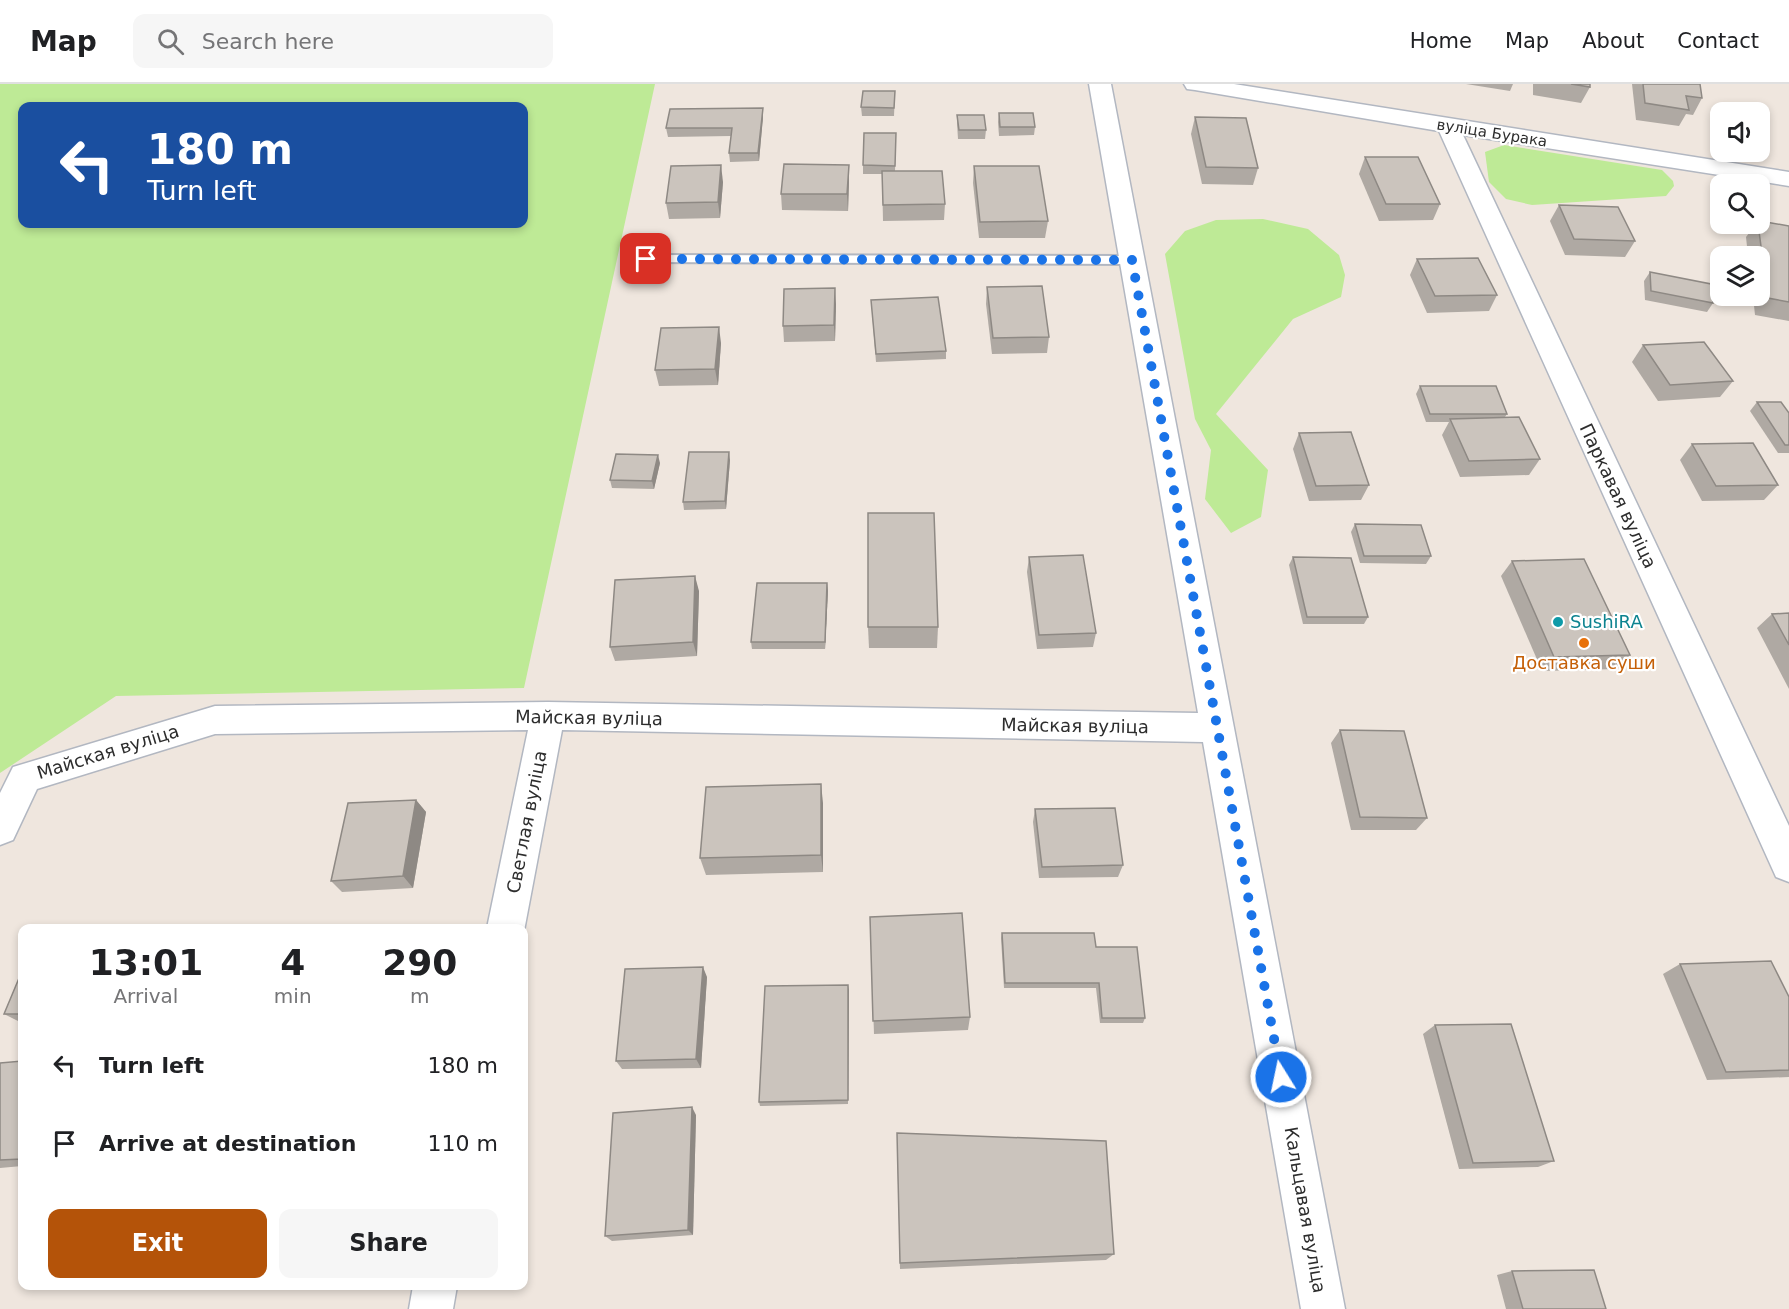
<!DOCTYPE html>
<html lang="en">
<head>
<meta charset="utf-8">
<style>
	:root { --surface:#fff; --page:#f6f6f6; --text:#202124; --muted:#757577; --line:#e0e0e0; --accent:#b45309 }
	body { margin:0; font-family:"DejaVu Sans",sans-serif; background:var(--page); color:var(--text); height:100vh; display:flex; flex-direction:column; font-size:22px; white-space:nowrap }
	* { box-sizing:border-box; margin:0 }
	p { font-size:20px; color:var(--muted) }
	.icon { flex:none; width:33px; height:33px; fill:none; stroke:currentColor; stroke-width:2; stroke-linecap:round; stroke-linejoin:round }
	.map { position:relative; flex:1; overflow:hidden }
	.sheet { position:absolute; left:18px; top:840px; width:510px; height:366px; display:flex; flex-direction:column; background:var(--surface); border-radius:12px; box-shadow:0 3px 9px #0003 }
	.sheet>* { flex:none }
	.hud { position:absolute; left:18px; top:18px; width:510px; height:126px; border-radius:12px; box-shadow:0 3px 9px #0003; background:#1a4fa0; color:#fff; overflow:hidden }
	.fabs { position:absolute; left:1710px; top:18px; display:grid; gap:12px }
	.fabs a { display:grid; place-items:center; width:60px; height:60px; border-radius:12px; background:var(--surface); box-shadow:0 3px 9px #0003; font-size:30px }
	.pin { position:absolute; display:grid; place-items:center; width:51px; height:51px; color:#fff; margin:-26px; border-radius:12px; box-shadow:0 3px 9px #0006 }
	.me { position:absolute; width:66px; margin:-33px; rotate:350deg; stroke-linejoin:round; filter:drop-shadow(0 0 4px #0008) }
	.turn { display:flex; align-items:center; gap:21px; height:126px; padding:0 30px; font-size:27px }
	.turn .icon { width:78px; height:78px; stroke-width:2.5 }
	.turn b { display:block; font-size:42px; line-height:51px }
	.eta { display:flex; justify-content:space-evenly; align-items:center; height:102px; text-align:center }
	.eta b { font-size:36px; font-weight:800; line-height:42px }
	.button { display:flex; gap:12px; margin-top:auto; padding:12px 30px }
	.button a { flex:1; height:69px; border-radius:12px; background:var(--accent); color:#fff; font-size:24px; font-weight:800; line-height:69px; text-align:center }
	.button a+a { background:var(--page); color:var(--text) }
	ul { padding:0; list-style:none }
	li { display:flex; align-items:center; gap:18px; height:78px; padding:0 30px }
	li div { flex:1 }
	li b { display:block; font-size:22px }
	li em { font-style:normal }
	header { display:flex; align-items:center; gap:36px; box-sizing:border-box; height:84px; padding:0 30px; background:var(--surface); border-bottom:2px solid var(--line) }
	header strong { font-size:28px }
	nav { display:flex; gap:33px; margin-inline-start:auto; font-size:21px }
	.search { width:420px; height:54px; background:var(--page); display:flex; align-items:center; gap:15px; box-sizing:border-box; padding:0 21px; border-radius:12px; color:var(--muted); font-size:22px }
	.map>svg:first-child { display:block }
</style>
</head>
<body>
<header>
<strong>Map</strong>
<div class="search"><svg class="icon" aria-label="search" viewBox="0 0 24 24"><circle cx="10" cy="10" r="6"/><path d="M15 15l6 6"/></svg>Search here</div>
<nav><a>Home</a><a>Map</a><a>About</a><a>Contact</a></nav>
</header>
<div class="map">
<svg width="1789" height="1225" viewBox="0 0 1789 1225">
	<rect width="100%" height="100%" fill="#efe6de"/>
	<g fill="#beea96" fill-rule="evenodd">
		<path d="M0,0H655L524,604L116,612L0,689ZM22,22H524V140H22Z"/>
		<polygon points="1504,61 1662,86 1673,97 1674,102 1666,112 1532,121 1506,115 1489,98 1485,68"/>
		<polygon points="1263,135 1308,145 1339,171 1345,191 1341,213 1293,235 1216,330 1268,386 1261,433 1231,449 1205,415 1211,366 1195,335 1165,170 1185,147 1216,136"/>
	</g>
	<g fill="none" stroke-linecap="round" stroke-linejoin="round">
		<g stroke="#b2b7c1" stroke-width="4">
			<polygon id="service" points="646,171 1132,172 1138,176 1132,180 642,178 640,175"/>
		</g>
		<g stroke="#b2b7c1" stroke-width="3">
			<g id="minor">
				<polygon points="1089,0 1111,0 1345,1225 1301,1225 1203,658 562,646 524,847 524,844 487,844 528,646 215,650 37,705 13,756 0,761 0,709 13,683 215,622 548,618 1198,629"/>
				<polygon points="1184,0 1234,0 1789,88 1789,102 1463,51 1789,742 1789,798 1776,793 1439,47 1195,6 1187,5"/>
				<polygon points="413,1202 457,1202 453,1225 409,1225"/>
			</g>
		</g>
		<use href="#service" fill="#fff" fill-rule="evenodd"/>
		<use href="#minor" fill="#fff" fill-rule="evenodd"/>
	</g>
	<g fill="#afa9a3">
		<polygon points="1466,0 1513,0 1510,7"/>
		<polygon points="1533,0 1590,0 1590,3 1581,19 1533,11"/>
		<polygon points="1632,0 1700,0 1702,14 1693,31 1686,30 1679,42 1636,36"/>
		<polygon points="895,7 894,32 862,32 861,23"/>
		<polygon points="763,24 763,33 759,77 730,78 729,69 731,52 668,53 666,44"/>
		<polygon points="999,29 1035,43 1034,51 999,52 998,38"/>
		<polygon points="957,31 986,46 985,55 958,55 957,39"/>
		<polygon points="1195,33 1258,84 1253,101 1202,100 1191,50"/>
		<polygon points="896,49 895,87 945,120 944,136 883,137 882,90 863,90 863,81"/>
		<polygon points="1365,73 1440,120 1433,136 1379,137 1359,90"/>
		<polygon points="849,81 849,97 848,127 782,126 781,110"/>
		<polygon points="974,82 1048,137 1045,154 979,154 973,99"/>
		<polygon points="723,98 720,134 669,135 666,119"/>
		<polygon points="1559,121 1635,157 1625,173 1565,171 1550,137"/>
		<polygon points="1756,140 1789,142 1789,237 1755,231 1753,212 1760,212 1760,172 1748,172 1746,153"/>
		<polygon points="1417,175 1497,211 1489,227 1427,229 1410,191"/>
		<polygon points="1650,188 1713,219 1707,228 1645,216 1644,197"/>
		<polygon points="987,203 1049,253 1047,269 992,270 986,220"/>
		<polygon points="871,216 946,267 946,275 876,278"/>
		<polygon points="836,220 835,257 784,258 783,242"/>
		<polygon points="721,259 718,301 659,302 655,286"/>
		<polygon points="1643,261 1733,297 1720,313 1658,317 1632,278"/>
		<polygon points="1420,302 1507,330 1505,333 1540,375 1529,391 1460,393 1442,351 1449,338 1426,338 1416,310"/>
		<polygon points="1757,318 1789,329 1789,369 1778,369 1750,327"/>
		<polygon points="1299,349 1369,401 1361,416 1309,417 1293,365"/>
		<polygon points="1692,360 1778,401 1764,416 1702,417 1680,376"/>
		<polygon points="730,376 726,425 684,426 683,418"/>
		<polygon points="660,379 654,405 612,404 610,396"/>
		<polygon points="1355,440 1431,472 1426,480 1360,479 1351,448"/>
		<polygon points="1029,473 1096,549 1093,563 1037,565 1027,488"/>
		<polygon points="1293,473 1368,533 1364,540 1303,540 1289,481"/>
		<polygon points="1512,477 1630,571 1617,585 1542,587 1501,492"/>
		<polygon points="827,499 828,507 825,565 752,565 751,558"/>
		<polygon points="699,507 697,572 615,577 610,563"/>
		<polygon points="1789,529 1789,605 1757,544 1772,530"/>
		<polygon points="868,543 938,543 937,564 869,564"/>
		<polygon points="1340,646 1427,734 1416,746 1351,746 1331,659"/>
		<polygon points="416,716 426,728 413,804 342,808 331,797"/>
		<polygon points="823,719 823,788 706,791 700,774"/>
		<polygon points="1035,725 1123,781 1118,793 1039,794 1033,738"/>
		<polygon points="870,833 970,933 968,946 874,950"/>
		<polygon points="1002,849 1096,863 1145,934 1143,939 1100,939 1096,904 1004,904 1001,854"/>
		<polygon points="1680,880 1789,913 1789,993 1707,996 1663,890"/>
		<polygon points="22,887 22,939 4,930"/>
		<polygon points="707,893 701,984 622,985 616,977"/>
		<polygon points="849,906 848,1020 760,1022 759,1018"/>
		<polygon points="1435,941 1554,1077 1538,1083 1459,1085 1423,950"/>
		<polygon points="22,977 22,1082 0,1084 0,979"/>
		<polygon points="696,1031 693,1151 612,1157 605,1152"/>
		<polygon points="897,1059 1114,1170 1106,1176 900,1185"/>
		<polygon points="1512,1187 1606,1225 1506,1225 1497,1191"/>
	</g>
	<g fill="#8e8984">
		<polygon points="763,24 763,33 759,77 758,69"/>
		<polygon points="721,81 723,98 720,134 718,118"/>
		<polygon points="849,81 849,97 848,127 847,110"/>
		<polygon points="835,204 836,220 835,257 834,241"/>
		<polygon points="719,243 721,259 718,301 715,285"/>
		<polygon points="729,368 730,376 726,425 725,417"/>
		<polygon points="658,371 660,379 654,405 652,397"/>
		<polygon points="695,492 699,507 697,572 693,558"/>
		<polygon points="827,499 828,507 825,565 825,558"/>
		<polygon points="821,700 823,719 823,788 821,771"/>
		<polygon points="416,716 426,728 413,804 403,792"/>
		<polygon points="129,841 135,844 127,844"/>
		<polygon points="703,883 707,893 701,984 696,975"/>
		<polygon points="848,901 849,906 848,1020"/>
		<polygon points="692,1023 696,1031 693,1151 688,1146"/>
	</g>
	<g fill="#cbc4bd" stroke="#8e8984" stroke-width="1.5">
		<polygon points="1571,0 1590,0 1590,3"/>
		<polygon points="1643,0 1700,0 1702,14 1686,12 1689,26 1645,19"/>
		<polygon points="863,7 895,7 894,24 861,23"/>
		<polygon points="763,24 758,69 729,69 732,44 666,44 670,25"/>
		<polygon points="999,29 1033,29 1035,43 1000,43"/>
		<polygon points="957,31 984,31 986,46 959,46"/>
		<polygon points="1195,33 1246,34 1258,84 1206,83"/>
		<polygon points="864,49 896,49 895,82 863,81"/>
		<polygon points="1365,73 1418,73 1440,120 1386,120"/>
		<polygon points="784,80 849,81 847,110 781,110"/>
		<polygon points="721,81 718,118 666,119 671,82"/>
		<polygon points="974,82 1039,82 1048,137 980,138"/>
		<polygon points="882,87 942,87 945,120 883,121"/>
		<polygon points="1559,121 1618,123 1635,157 1574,155"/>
		<polygon points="1760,137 1789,142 1789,218 1768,214 1758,140 1760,140"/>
		<polygon points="1478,174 1497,211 1435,212 1417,175"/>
		<polygon points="1650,188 1711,200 1713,219 1651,207"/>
		<polygon points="1042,202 1049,253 993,254 987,203"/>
		<polygon points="835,204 834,241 783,242 784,205"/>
		<polygon points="938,213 946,267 876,270 871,216"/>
		<polygon points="719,243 715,285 655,286 661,244"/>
		<polygon points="1704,258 1733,297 1670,301 1643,261"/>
		<polygon points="1420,302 1496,302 1507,330 1430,330"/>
		<polygon points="1757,318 1781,318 1789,329 1789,361 1785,361"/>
		<polygon points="1519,333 1540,375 1469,377 1450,335"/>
		<polygon points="1351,348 1369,401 1316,402 1299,349"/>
		<polygon points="1753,359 1778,401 1716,402 1692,360"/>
		<polygon points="689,368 729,368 725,417 683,418"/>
		<polygon points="616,370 658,371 652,397 610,396"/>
		<polygon points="868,429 934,429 938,543 868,543"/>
		<polygon points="1355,440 1421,441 1431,472 1364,472"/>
		<polygon points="1083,471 1096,549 1039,551 1029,473"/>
		<polygon points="1293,473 1351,474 1368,533 1307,533"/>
		<polygon points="1584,475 1630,571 1554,573 1512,477"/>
		<polygon points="695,492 693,558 610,563 615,496"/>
		<polygon points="757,499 827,499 825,558 751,558"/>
		<polygon points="1789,529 1789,561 1772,530"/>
		<polygon points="1340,646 1404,647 1427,734 1360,733"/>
		<polygon points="821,700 821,771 700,774 706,703"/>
		<polygon points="416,716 403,792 331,797 348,719"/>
		<polygon points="1115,724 1123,781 1042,783 1035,725"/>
		<polygon points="962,829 970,933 873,937 870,833"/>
		<polygon points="42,841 129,841 127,844 41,844"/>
		<polygon points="1002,849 1094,849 1096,863 1137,863 1145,934 1102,934 1099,899 1005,899"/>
		<polygon points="1771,877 1789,913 1789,986 1726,988 1680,880"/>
		<polygon points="703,883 696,975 616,977 625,885"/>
		<polygon points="22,887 22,930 4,930"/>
		<polygon points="848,901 848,1016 759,1018 765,902"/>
		<polygon points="1511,940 1554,1077 1473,1079 1435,941"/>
		<polygon points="22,977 22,1075 0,1076 0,979"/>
		<polygon points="692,1023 688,1146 605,1152 613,1029"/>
		<polygon points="897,1049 1106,1057 1114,1170 900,1179"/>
		<polygon points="1594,1186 1606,1225 1523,1225 1512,1187"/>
	</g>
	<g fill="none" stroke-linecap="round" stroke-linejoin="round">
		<polyline stroke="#1a73e8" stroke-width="10" stroke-dasharray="0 18" points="646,175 1132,176 1281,993"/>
	</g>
	<circle fill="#0f9aa8" stroke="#fff" stroke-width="2" cx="1558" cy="538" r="6"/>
	<circle fill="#e8710a" stroke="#fff" stroke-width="2" cx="1584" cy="559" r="6"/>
	<g text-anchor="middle" stroke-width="4.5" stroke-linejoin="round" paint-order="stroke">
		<g font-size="15" fill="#2d2d2d" stroke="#fff">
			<text transform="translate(1492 49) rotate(9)" y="5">вуліца Бурака</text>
		</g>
		<g font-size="18" fill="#2d2d2d" stroke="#fff">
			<text transform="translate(1618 412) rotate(65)" y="6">Паркавая вуліца</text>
			<text transform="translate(589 634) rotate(1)" y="6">Майская вуліца</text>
			<text transform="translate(1075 642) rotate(1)" y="6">Майская вуліца</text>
			<text transform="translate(108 668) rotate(-17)" y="6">Майская вуліца</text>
			<text transform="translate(527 738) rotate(-79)" y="6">Светлая вуліца</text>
			<text transform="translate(1305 1126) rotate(80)" y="6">Кальцавая вуліца</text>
		</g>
		<g font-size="18" fill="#0d838f" stroke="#fff" text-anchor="start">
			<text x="1570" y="544">SushiRA</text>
		</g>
		<g font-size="18" fill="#c56008" stroke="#fff">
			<text x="1584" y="585">Доставка суши</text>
		</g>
	</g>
</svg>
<div class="fabs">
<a><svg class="icon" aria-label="sound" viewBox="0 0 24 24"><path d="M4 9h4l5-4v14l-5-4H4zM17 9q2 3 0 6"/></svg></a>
<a><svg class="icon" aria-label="search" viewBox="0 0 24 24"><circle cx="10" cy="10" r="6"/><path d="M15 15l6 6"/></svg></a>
<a><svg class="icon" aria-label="layers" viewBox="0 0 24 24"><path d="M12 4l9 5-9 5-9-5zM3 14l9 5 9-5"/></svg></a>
</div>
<div class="pin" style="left:646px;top:175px;background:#d93025"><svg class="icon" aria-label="arrive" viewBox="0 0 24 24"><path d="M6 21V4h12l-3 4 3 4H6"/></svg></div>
<svg class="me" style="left:1281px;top:993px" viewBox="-20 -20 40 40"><circle r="17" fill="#1a73e8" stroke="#fff" stroke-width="3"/><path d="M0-11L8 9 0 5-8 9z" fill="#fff"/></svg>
<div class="hud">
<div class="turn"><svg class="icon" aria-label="left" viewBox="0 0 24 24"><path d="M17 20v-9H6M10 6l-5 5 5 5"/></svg><div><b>180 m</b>Turn left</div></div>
</div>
<section class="sheet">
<div class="eta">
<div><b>13:01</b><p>Arrival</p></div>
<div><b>4</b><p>min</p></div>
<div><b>290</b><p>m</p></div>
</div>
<ul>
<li><svg class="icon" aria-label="left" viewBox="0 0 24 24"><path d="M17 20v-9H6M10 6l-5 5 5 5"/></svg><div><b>Turn left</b></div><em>180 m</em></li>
<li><svg class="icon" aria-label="arrive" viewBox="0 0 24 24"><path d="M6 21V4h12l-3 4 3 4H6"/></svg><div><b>Arrive at destination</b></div><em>110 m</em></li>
</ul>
<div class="button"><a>Exit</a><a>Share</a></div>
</section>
</div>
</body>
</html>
